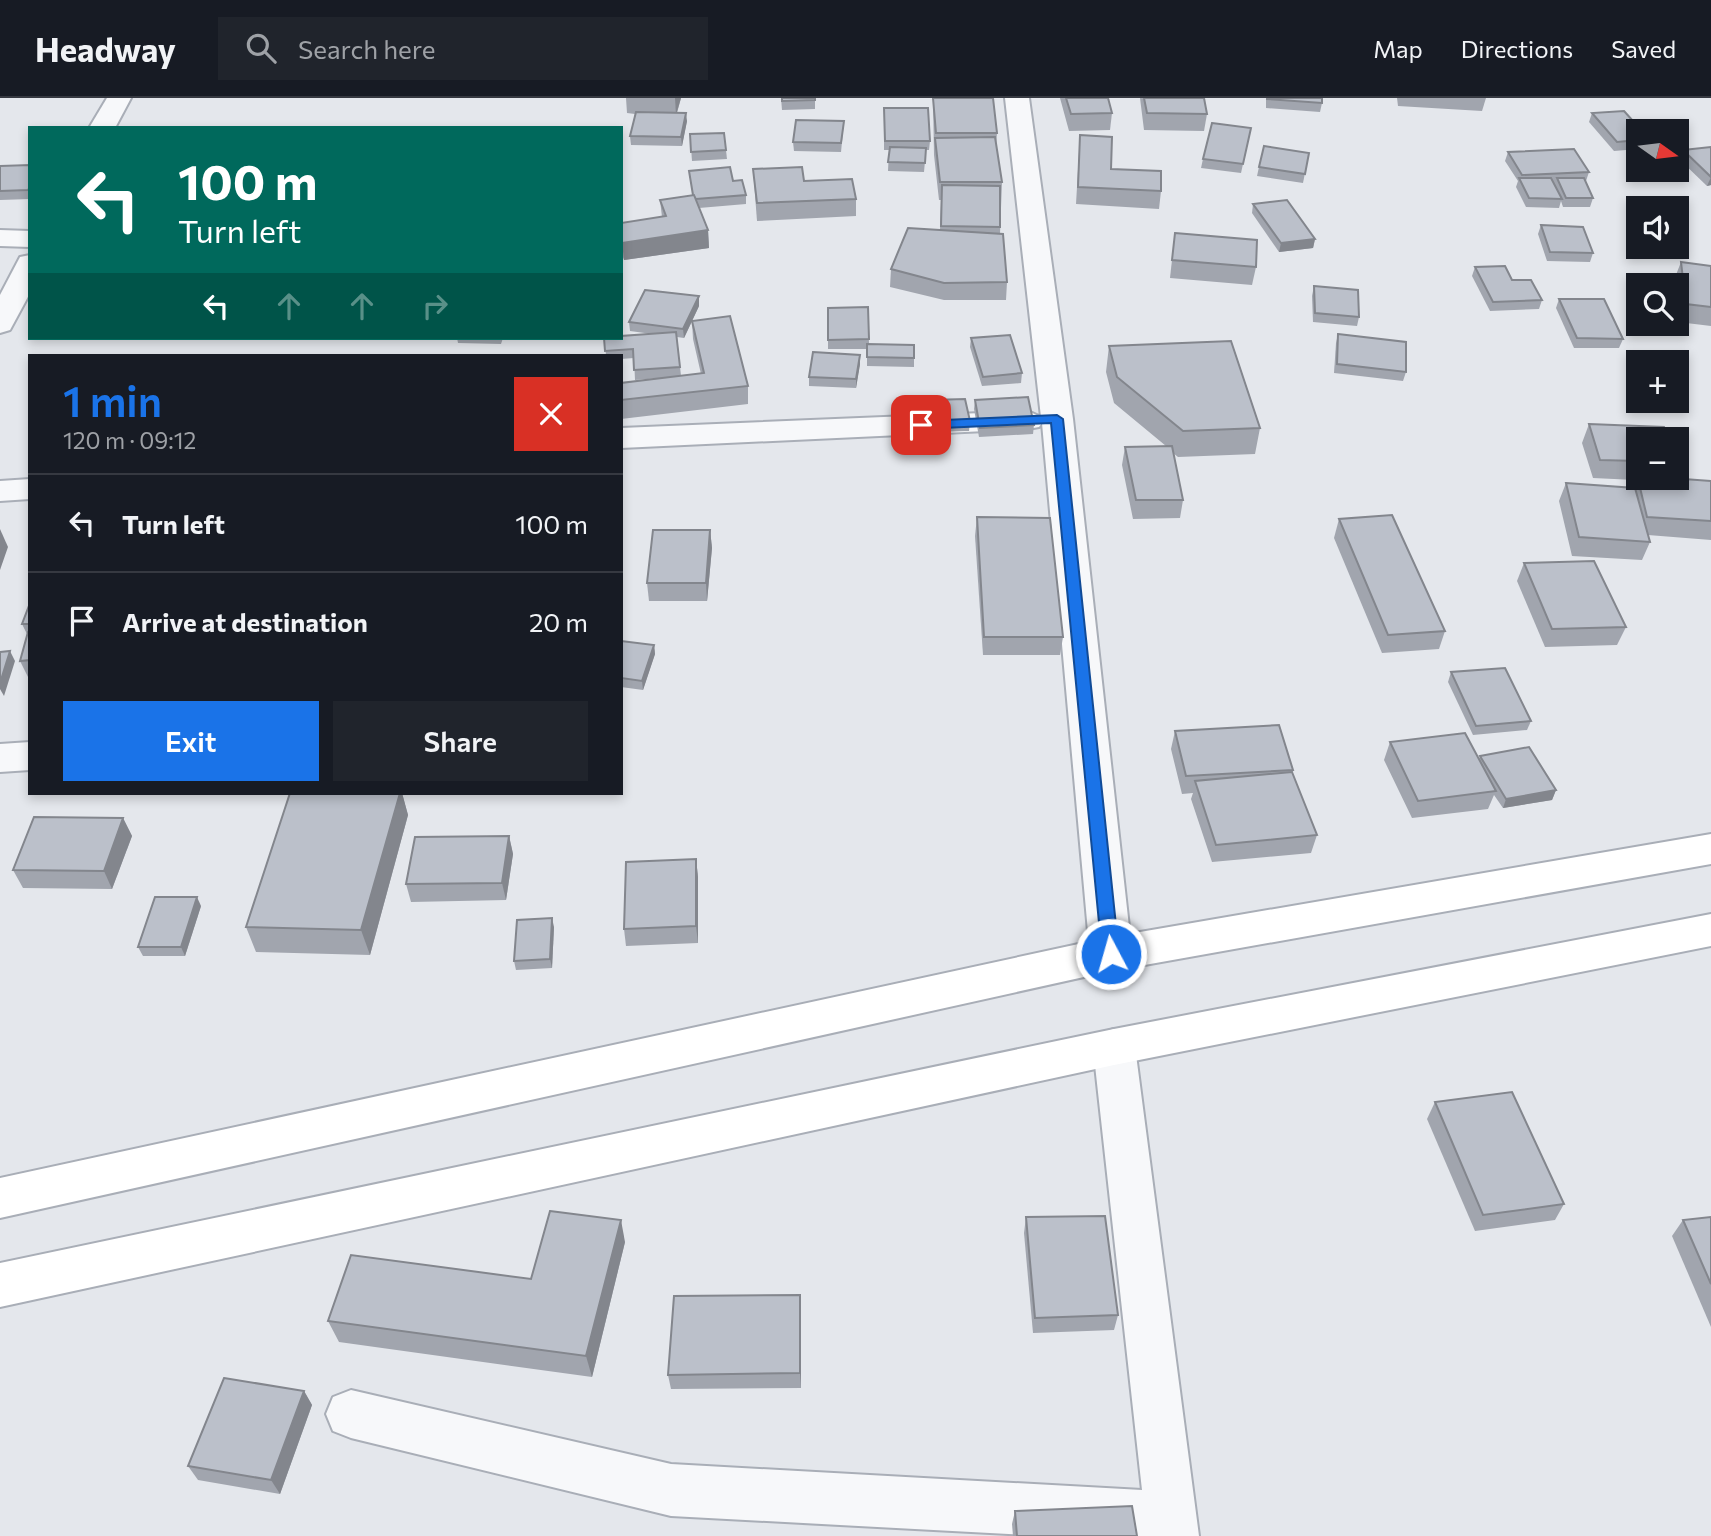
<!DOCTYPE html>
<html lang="en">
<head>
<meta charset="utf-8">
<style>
	:root { --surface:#171b24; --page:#20242c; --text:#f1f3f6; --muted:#9ea1a6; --line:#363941; --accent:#1a73e8 }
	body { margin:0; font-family:Commissioner,sans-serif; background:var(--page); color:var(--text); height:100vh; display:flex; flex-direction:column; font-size:26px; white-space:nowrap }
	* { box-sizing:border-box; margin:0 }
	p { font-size:23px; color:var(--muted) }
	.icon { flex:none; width:38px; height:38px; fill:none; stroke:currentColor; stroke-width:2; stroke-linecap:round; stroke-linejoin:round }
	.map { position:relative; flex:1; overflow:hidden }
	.side { position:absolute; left:28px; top:256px; width:595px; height:441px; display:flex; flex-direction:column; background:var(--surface); border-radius:0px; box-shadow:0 4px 10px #0003 }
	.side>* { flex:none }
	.guide { position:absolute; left:28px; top:28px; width:595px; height:214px; border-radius:0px; box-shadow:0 4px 10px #0003; background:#00695c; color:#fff; overflow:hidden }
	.needle { width:46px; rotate:104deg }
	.tools { position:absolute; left:1626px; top:21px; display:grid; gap:14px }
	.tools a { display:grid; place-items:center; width:63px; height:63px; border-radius:0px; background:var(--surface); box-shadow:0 4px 10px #0003; font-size:35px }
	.pin { position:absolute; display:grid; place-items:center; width:60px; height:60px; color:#fff; margin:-30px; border-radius:14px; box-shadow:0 4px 10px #0006 }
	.me { position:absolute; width:77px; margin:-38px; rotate:354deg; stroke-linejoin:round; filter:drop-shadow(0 0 5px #0008) }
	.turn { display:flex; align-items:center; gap:24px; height:147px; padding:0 35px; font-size:32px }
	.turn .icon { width:91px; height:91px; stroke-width:2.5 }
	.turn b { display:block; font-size:49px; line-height:60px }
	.lanes { display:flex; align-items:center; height:66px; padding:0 35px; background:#0003; justify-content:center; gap:35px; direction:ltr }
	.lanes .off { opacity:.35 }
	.round { display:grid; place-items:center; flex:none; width:74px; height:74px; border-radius:0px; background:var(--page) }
	.headline { display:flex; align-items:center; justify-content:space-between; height:119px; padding:0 35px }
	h1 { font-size:42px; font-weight:600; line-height:52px; color:var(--accent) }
	.primary-button { display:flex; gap:14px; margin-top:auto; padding:14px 35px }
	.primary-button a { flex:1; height:80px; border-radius:0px; background:var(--accent); color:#fff; font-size:28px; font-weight:600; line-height:80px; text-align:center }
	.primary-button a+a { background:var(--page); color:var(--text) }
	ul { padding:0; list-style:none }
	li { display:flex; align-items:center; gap:21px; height:98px; padding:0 35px; border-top:2px solid var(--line) }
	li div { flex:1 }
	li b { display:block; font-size:26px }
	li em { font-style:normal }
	header { display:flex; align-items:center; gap:42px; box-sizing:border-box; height:98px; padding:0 35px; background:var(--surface); border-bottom:2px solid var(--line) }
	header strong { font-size:33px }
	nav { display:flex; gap:38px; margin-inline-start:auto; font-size:24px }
	.search { width:490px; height:63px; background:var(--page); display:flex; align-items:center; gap:18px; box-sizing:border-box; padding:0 24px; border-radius:0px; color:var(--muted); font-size:26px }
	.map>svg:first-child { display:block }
</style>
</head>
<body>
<header>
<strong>Headway</strong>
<div class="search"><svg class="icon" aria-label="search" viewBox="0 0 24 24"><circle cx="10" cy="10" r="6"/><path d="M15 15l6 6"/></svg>Search here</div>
<nav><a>Map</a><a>Directions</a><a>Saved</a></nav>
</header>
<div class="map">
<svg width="1711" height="1438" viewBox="0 0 1711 1438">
	<rect width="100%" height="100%" fill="#e4e7ec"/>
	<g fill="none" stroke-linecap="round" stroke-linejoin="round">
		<g stroke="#a9aeb7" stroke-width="4">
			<g id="street">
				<polygon points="107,0 131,0 115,30 89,30"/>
				<polygon points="1005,0 1029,0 1073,321 1132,856 1126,868 1111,873 1096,868 1090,856 1042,325 1039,329 1028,331 621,350 621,330 1028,313 1041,319"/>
				<polygon points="0,132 30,133 30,149 0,148"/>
				<polygon points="30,157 30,195 10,232 0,235 0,197 20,159"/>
				<polygon points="30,381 30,401 0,403 0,383"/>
				<polygon points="30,644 30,672 0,674 0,646"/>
				<polygon points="1114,931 1129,936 1135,949 1199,1438 1046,1438 671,1418 351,1340 333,1333 326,1316 333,1299 351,1292 671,1366 1142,1392 1093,949 1099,936"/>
			</g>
		</g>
		<g stroke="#a9aeb7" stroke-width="4">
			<g id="secondary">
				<polygon points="1711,736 1711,766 1111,873 0,1120 0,1080 1111,839"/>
				<polygon points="1711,816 1711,848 1114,967 0,1209 0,1165 1114,931"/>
			</g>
		</g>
		<use href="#street" fill="#f7f8fa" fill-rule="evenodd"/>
		<use href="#secondary" fill="#fff" fill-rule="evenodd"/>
	</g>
	<g fill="#a1a5ae" fill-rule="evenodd">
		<polygon points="626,0 681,0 677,15 687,23 682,48 631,47 630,38 635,16 627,15"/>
		<polygon points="781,0 815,0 815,11 782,12"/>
		<polygon points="933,0 997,35 996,48 1002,84 1000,136 1007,184 1006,202 944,202 890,189 891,171 940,132 941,102 939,102 934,57"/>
		<polygon points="1060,0 1108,0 1112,15 1110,32 1069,33"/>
		<polygon points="1140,0 1204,0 1207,16 1204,33 1144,32"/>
		<polygon points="1266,0 1322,0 1322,5 1320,14 1266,10"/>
		<polygon points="1397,0 1486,0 1482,13 1398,8"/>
		<polygon points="884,10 930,43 929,52 926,52 924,74 888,73 889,52 884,52"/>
		<polygon points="1592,15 1638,33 1638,51 1614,53 1589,24"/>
		<polygon points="844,23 841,54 794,53 793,44"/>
		<polygon points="1251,30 1241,75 1201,70 1203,61"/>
		<polygon points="724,35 727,61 692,63 690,36"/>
		<polygon points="1080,37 1111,71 1161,93 1159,111 1076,106"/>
		<polygon points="1711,49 1711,87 1707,88 1679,61 1683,52"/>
		<polygon points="1508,54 1589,74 1586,83 1585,83 1593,100 1590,109 1563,109 1561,103 1559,110 1526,109 1516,89 1518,83 1505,63"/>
		<polygon points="1309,55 1303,85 1257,78 1259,69"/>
		<polygon points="30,67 30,101 0,102 0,68"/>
		<polygon points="753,71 804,83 856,101 856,118 757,123"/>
		<polygon points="689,73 733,83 746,97 746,106 699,110 708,132 709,150 624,162 621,154 621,125 662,119 660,102 693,97"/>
		<polygon points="1253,106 1315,141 1313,150 1279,154 1252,115"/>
		<polygon points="1541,127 1593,155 1590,164 1547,163 1538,136"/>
		<polygon points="1175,135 1256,169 1252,187 1170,180"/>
		<polygon points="1681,164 1711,168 1711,228 1678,224 1676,206 1676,187 1674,187 1674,182"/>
		<polygon points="1475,169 1512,182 1542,202 1539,211 1490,213 1472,178"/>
		<polygon points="1314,188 1359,219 1357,228 1313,224 1312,198"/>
		<polygon points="1559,201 1623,241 1619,250 1574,250 1556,210"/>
		<path d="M699,208L692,223L748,288V306L621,321V285L673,279L635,282L634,260L621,261V257H606L604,240L652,236L630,233L629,224ZM692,223L693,241L701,276L681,278L677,239L684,240Z"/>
		<polygon points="868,209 869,246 914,247 914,269 867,268 867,251 828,251 828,210"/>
		<polygon points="1338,236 1406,274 1403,283 1334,275 1336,245"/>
		<polygon points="457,240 503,240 501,246 458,245"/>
		<polygon points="971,240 1022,275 1021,285 982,288 970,249"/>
		<polygon points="1109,248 1260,330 1255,356 1178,359 1173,355 1183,402 1180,420 1133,421 1122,367 1125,349 1166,348 1114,305 1106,274"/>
		<polygon points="860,266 856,290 809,288 809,279"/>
		<polygon points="931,302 970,323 969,333 935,334 930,312"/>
		<polygon points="975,302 1034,327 1033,336 979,339 974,311"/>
		<polygon points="1589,326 1638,341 1638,380 1711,383 1711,442 1648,437 1650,444 1642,462 1572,458 1559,403 1566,385 1631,390 1635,382 1593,380 1582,345"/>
		<polygon points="977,419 1063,539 1060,557 983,557 975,438"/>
		<polygon points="1339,421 1445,533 1439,551 1382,555 1334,440"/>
		<polygon points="710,432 712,450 707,503 649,503 647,485"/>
		<polygon points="1524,465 1626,529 1617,547 1545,549 1517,483"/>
		<polygon points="30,505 30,581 29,581 20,563 27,536 22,526"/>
		<polygon points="621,543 654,547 655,556 643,592 621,589"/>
		<polygon points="1451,574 1531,623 1527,632 1473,637 1448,584"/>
		<polygon points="1175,633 1293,672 1292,675 1317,737 1311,755 1212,764 1191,701 1193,695 1182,696 1171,651"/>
		<polygon points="1390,644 1479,661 1480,658 1556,692 1552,702 1503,710 1494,697 1488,711 1412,720 1384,662"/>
		<polygon points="290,695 402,695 408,717 370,857 256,854 246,829"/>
		<polygon points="123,720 132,738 112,791 23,790 13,772"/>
		<polygon points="509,738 513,756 506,802 411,804 406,786"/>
		<polygon points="696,761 698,779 698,845 626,848 624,831"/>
		<polygon points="201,808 185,858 143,858 138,849"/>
		<polygon points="554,829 552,870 516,872 514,863"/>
		<polygon points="1435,1004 1564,1106 1555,1122 1475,1133 1427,1021"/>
		<polygon points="1026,1119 1118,1217 1114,1232 1033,1235 1024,1135"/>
		<polygon points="1711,1119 1711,1229 1672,1138 1683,1122"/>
		<polygon points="625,1144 592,1279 339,1244 328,1223 531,1181"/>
		<polygon points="801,1212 801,1290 671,1291 668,1277"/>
		<polygon points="304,1293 312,1307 280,1396 198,1382 188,1368"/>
		<polygon points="1015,1413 1137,1438 1013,1438 1012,1426"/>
	</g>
	<g fill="#83868d">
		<polygon points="675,0 681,0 676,17"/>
		<polygon points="686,15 687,23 682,48 681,39"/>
		<polygon points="1711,79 1711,87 1707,88"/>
		<polygon points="708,132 709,150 624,162 622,145"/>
		<polygon points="1315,141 1313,150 1279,154 1281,145"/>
		<polygon points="699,198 699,208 684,240 683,231"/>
		<polygon points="860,257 860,266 856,290 856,281"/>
		<polygon points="0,431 8,449 0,472"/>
		<polygon points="710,432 712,450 707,503 706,485"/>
		<polygon points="654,547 655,556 643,592 642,583"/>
		<polygon points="10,553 15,563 4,598 0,591 0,585"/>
		<polygon points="1556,692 1552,702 1503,710 1506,701"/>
		<polygon points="400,695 402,695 408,717 370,857 361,832"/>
		<polygon points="123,720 132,738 112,791 104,773"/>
		<polygon points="509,738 513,756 506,802 502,785"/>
		<polygon points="696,761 698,779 698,845 696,828"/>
		<polygon points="197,799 201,808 185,858 181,849"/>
		<polygon points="552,820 554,829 552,870 550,861"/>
		<polygon points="621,1122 625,1144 592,1279 586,1258"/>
		<polygon points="800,1197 801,1212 801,1290 800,1275"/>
		<polygon points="304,1293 312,1307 280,1396 271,1382"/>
	</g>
	<g fill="#bbc0ca" stroke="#83868d" stroke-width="2">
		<polygon points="782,0 815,0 815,2 782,3"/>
		<polygon points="933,0 993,0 997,35 936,35"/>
		<polygon points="1066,0 1108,0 1112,15 1071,16"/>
		<polygon points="1144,0 1204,0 1207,16 1147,15"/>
		<polygon points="1267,0 1322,0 1322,5 1267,1"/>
		<polygon points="884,10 928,10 930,43 885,43"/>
		<polygon points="1624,13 1642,33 1638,33 1638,42 1617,44 1592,15"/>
		<polygon points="636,14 686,15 681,39 630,38"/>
		<polygon points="796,22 844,23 841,45 793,44"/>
		<polygon points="1212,25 1251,30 1243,66 1203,61"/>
		<polygon points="724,35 726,52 691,54 690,36"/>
		<polygon points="1080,37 1112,39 1111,71 1161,73 1161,93 1078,89"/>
		<polygon points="995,39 1002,84 940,84 935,40"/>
		<polygon points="1264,48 1309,55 1305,76 1259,69"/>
		<polygon points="890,49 926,50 925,65 888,64"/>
		<polygon points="1711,49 1711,79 1683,52"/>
		<polygon points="1574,51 1589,74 1522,77 1508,54"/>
		<polygon points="30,67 30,89 28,92 0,93 0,68"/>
		<polygon points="730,69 733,83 742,82 746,97 696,101 693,97 689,73"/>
		<polygon points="802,69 804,83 852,81 856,101 757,105 753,71"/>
		<polygon points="1519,80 1551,80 1562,101 1529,100"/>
		<polygon points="1557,80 1584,80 1593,100 1566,100"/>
		<polygon points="942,87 1000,88 1000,129 941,128"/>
		<polygon points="694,97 708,132 622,145 621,125 666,118 660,102"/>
		<polygon points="1287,102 1315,141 1281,145 1253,106"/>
		<polygon points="1541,127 1583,129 1593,155 1550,154"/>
		<polygon points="908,130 1003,136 1007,184 944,185 891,171"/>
		<polygon points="1175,135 1257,142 1256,169 1172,162"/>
		<polygon points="1681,164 1711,168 1711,209 1686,206"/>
		<polygon points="1505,168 1512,182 1531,182 1542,202 1493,204 1475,169"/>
		<polygon points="1314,188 1358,192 1359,219 1315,215"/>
		<polygon points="645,192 699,198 683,231 629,224"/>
		<polygon points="1559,201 1604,201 1623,241 1577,240"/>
		<polygon points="868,209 869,241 828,242 828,210"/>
		<polygon points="730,218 748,288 621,302 621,285 704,275 692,223"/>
		<polygon points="676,234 680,269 634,272 633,251 605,253 604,240 621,240 621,238"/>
		<polygon points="1338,236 1406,244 1406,274 1337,266"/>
		<polygon points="1010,237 1022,275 983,279 971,240"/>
		<polygon points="1231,243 1260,330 1183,333 1117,279 1109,248"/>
		<polygon points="867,246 914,247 914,260 867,259"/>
		<polygon points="813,254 860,257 856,281 809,279"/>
		<polygon points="1028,299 1034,327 980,330 975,302"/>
		<polygon points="965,301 970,323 935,325 931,302"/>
		<polygon points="1589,326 1664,329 1669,341 1638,341 1638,363 1600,362"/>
		<polygon points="1172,348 1183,402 1136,402 1125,349"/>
		<polygon points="1637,377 1638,377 1638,380 1670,380 1711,383 1711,423 1647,419"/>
		<polygon points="1566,385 1635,390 1650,444 1579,439"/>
		<polygon points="1392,417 1445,533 1388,537 1339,421"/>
		<polygon points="977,419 1050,420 1063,539 984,539"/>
		<polygon points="653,432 710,432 706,485 647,485"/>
		<polygon points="1594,463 1626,529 1552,531 1524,465"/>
		<polygon points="30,505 30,526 22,526"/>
		<polygon points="30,533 30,562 20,563 28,534"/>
		<polygon points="621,543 654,547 642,583 621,580"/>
		<polygon points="10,553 0,585 0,554"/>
		<polygon points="1505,570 1531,623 1476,628 1451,574"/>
		<polygon points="1279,627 1293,672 1186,678 1175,633"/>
		<polygon points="1465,635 1496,693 1418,703 1390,644"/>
		<polygon points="1529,649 1556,692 1506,701 1480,658"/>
		<polygon points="1292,674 1317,737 1216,747 1195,683"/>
		<polygon points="290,695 400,695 361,832 246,829"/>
		<polygon points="34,719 123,720 104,773 13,772"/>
		<polygon points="509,738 502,785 406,786 415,739"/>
		<polygon points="696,761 696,828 624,831 626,764"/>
		<polygon points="155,799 197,799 181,849 138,849"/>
		<polygon points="552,820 550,861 514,863 517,822"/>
		<polygon points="1512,994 1564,1106 1483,1117 1435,1004"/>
		<polygon points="550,1113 621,1122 586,1258 328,1223 351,1157 531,1181"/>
		<polygon points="1105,1118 1118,1217 1035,1220 1026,1119"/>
		<polygon points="1711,1119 1711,1186 1683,1122"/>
		<polygon points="800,1197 800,1275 668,1277 674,1198"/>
		<polygon points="224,1280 304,1293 271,1382 188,1368"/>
		<polygon points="1132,1408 1137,1438 1017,1438 1015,1413"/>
	</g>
	<polygon fill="#1a73e8" stroke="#114b97" stroke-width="2" points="1057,317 1063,321 1119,856 1117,861 1105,861 1102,856 1051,325 921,331 914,327 921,323"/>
</svg>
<div class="tools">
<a><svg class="needle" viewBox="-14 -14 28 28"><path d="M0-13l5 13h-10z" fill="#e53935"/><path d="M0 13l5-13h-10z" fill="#9ea1a6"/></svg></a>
<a><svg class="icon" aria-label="sound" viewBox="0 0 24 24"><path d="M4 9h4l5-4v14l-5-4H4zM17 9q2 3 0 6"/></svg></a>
<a><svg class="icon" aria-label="search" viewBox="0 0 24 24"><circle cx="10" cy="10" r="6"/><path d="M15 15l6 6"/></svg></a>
<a>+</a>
<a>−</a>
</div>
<div class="pin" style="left:921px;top:327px;background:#d93025"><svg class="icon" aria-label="arrive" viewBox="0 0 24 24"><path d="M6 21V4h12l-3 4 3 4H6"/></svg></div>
<svg class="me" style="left:1111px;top:856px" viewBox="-20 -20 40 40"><circle r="17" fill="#1a73e8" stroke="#fff" stroke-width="3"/><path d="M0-11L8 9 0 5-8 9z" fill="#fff"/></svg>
<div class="guide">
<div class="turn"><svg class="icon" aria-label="left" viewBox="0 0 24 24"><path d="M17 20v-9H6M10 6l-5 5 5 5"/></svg><div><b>100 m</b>Turn left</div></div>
<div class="lanes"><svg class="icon" aria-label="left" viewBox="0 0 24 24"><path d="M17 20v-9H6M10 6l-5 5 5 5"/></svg><svg class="icon off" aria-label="ahead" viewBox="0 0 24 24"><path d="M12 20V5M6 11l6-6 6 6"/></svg><svg class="icon off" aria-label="ahead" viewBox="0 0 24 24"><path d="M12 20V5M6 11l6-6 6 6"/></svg><svg class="icon off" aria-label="right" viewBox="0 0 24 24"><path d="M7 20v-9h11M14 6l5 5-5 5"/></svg></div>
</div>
<section class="side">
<div class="headline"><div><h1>1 min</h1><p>120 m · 09:12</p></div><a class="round" style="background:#d93025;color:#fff"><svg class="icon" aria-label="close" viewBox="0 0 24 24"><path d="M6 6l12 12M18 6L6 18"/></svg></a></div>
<ul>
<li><svg class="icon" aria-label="left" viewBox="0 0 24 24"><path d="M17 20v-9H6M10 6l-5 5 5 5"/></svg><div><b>Turn left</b></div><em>100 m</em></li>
<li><svg class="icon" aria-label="arrive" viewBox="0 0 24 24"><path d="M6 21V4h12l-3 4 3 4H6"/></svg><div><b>Arrive at destination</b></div><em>20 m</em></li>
</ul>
<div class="primary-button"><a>Exit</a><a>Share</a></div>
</section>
</div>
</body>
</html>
